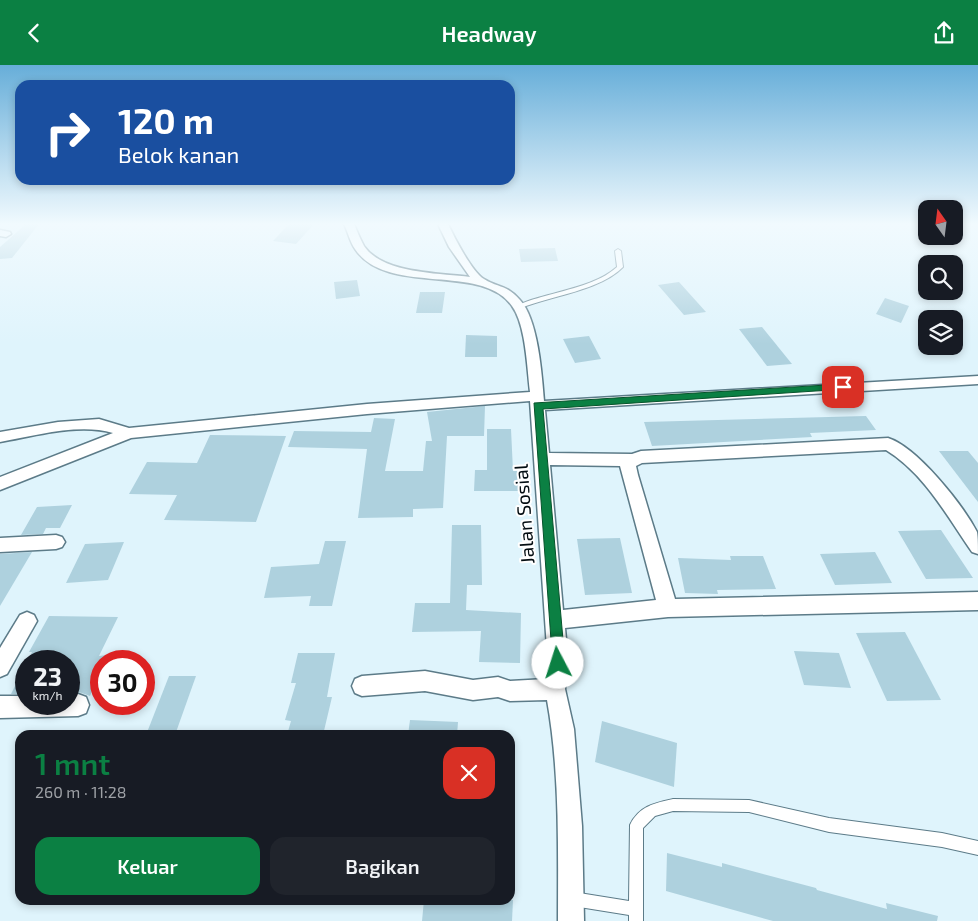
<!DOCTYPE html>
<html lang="id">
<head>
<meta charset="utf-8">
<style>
	:root { --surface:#171b24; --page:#20242c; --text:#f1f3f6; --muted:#9ea1a6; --accent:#0b8043 }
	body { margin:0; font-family:"Exo 2",sans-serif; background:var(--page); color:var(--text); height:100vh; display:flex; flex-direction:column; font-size:19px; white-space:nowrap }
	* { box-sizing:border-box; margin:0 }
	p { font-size:16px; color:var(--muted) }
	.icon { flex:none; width:28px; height:28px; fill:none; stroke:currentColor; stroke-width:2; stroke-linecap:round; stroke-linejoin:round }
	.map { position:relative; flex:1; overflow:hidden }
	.side { position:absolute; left:15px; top:665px; width:500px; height:175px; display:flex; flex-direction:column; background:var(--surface); border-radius:15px; box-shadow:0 2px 8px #0003 }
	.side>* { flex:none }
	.top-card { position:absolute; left:15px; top:15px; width:500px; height:105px; border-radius:15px; box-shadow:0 2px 8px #0003; background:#1a4fa0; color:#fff; overflow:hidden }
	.needle { width:32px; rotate:346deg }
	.tools { position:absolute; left:918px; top:135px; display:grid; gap:10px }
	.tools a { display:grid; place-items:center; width:45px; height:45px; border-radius:10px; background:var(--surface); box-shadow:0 2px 8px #0003; font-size:25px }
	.speed { position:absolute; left:15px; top:585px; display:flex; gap:10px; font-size:25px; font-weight:700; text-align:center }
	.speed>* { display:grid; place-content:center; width:65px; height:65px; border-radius:50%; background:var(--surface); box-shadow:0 2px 8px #0003; line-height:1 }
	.speed small { font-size:12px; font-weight:400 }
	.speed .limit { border:8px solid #d22; background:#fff; color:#111 }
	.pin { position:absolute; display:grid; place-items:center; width:42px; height:42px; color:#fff; margin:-21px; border-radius:10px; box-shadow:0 2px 8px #0006 }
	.me { position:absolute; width:55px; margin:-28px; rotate:355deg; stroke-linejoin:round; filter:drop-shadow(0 0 4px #0008) }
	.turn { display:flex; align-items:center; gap:18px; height:105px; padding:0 20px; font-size:22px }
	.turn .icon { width:65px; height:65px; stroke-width:2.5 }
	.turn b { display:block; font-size:35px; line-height:42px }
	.round { display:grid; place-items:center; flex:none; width:52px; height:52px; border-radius:15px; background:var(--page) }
	.overview { display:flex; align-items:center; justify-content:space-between; height:85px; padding:0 20px }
	h1 { font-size:30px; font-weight:600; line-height:38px; color:var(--accent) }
	.cta { display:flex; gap:10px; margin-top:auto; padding:10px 20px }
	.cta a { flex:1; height:58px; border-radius:15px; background:var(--accent); color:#fff; font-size:20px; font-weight:600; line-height:58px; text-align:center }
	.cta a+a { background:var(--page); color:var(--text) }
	header { display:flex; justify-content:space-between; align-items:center; height:65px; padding:0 20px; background:var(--accent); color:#fff; font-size:22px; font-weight:600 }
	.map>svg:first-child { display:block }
</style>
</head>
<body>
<header><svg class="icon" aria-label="back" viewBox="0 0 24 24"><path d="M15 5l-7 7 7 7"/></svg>Headway<svg class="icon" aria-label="share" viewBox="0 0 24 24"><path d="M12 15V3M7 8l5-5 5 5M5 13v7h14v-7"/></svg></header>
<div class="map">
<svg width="978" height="856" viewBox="0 0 978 856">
	<rect width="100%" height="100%" fill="#dff4fc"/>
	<g fill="#aed1de">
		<polygon points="26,159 39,159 12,193 0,194 0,182"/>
		<polygon points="289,159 314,159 296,179 273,176"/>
		<polygon points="555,183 558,196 521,197 519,184"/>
		<polygon points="357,215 360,231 336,234 334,217"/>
		<polygon points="679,217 706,247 684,250 658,220"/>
		<polygon points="420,227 445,227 442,248 416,248"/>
		<polygon points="885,233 909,241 901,258 876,249"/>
		<polygon points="762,262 792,299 767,301 739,264"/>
		<polygon points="466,270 497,271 497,292 465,292"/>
		<polygon points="589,271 601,294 575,298 563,274"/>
		<polygon points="485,341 484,371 447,371 443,443 413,444 413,452 358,453 367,384 288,382 294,366 371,367 374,353 395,354 385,406 423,406 426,376 432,376 427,347"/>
		<polygon points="866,351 876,365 810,368 812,372 652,381 644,357"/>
		<polygon points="487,364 511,364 513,406 519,406 520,426 474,426 475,405 487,405"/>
		<polygon points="210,370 286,371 256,457 164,455 177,430 129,429 147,397 197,398"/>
		<polygon points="939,386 968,386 978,398 978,437"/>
		<polygon points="72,440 60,463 46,463 43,469 21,470 37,442"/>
		<polygon points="452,460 481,460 482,520 467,520 466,545 521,548 520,598 479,597 481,566 412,567 415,538 450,538"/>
		<polygon points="941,465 973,513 926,514 898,466"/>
		<polygon points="620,473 632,528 585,530 577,474"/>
		<polygon points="325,476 346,476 332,541 309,541 311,531 264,533 271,502 319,499"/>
		<polygon points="124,477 108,515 66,518 85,479"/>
		<polygon points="32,487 0,541 0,489"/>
		<polygon points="875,487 892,518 835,520 820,489"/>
		<polygon points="730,491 763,491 776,524 717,525 718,529 685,528 678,493 731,495"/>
		<polygon points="49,551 118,552 99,591 107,590 105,596 101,596 101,605 90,631 79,627 69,628 69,596 28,596 32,587 29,587"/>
		<polygon points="905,567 941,635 887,636 856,568"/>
		<polygon points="794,586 839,588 851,623 804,620"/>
		<polygon points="298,588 335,588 327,632 332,632 323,670 287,670 291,656 285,655 296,618 291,618"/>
		<polygon points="26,599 26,629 11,629"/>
		<polygon points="169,611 196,611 175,670 146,670"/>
		<polygon points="410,655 458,657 457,670 408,670"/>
		<polygon points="602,656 677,678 674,722 595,697"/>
		<polygon points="667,788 722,802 722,798 816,823 817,825 887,844 886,838 938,851 937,856 773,856 666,826"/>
		<polygon points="424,835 513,835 512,856 422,856"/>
	</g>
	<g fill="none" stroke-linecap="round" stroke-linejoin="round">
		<g stroke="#5c7b88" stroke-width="2">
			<g id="lane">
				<path d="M618,184L621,186L623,202C601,225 551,231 521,243L516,242C524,236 535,234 545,231C569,224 598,219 617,202L615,186Z"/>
				<path d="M673,734L749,735L829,753L942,768L978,776V790L942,782L829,767L749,747L673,746L655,751L643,763V856H629V850L573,841L568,839L566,834L568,829L573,827L629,836L630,760C639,741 655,738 673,734Z"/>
			</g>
		</g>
		<g stroke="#5c7b88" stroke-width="3">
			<g id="street">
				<path d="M344,159H354C357,166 360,174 364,181C383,209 440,208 470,212L449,182L438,159H448C454,172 472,207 484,214C498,223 506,219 520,235C538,254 542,310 544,336L978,311V319L545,345L549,388L632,389L641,386L888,373C917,382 963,440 977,467C978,472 978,483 978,489L972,487C947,451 924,408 886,385L642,398L636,401L638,410L675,534L978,527V545L668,552L565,563L568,598L565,624L574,664L582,761L584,856H558C558,783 560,707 547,635L510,636L498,632L473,635L425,626L362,631L355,628L352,621L355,614L362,611L425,606L473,615L498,612L510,616L546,614L548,598L530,336L367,349L131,373L0,425V412L113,368C78,358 35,371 0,377V367L58,357L99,354L129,363L367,339L530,327C527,303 526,260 512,241C482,197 387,232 355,184C350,177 348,167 344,159ZM550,400L620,401L656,535L563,545Z"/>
				<polygon points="0,165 10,167 11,169 6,172 0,171"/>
				<polygon points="56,470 62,472 65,477 62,482 56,484 0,487 0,473"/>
				<polygon points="27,547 34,550 37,556 7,609 0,612 0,583 20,550"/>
				<polygon points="78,629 86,632 89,640 86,648 78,651 0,653 0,631 26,631 26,639 69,639 69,630"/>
			</g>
		</g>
		<use href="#lane" fill="#fff" fill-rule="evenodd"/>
		<use href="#street" fill="#fff" fill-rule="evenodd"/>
	</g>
	<linearGradient id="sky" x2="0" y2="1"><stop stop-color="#67aed9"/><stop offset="0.57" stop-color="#f1fafe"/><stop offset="1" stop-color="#f1fafe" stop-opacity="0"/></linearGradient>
	<rect width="978" height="279" fill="url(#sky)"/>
	<polygon fill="#0b8043" stroke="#07532c" points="843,319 848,322 846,324 543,344 565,598 563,603 558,605 553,603 534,338"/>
	<g text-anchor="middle" stroke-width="4" stroke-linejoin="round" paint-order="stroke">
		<g font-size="19" fill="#030d12" stroke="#fff">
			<text transform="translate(524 449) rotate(-94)" y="7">Jalan Sosial</text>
		</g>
	</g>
</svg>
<div class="tools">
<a><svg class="needle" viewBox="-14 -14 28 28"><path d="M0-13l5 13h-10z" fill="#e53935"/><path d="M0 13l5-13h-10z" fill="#9ea1a6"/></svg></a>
<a><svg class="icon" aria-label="search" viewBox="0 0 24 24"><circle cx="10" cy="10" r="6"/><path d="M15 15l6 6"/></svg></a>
<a><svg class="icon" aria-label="layers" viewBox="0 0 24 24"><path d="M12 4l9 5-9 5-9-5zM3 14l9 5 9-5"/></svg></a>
</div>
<div class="speed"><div>23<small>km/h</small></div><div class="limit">30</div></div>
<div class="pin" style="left:843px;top:322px;background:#d93025"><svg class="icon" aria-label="arrive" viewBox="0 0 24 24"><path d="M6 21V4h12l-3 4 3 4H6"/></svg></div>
<svg class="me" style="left:558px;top:598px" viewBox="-20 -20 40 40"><circle r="19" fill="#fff"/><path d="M0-13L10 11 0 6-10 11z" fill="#0b8043"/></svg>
<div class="top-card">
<div class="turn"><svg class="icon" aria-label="right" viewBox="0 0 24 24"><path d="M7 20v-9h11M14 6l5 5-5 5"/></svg><div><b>120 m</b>Belok kanan</div></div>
</div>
<section class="side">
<div class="overview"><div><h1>1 mnt</h1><p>260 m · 11:28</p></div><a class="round" style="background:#d93025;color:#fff"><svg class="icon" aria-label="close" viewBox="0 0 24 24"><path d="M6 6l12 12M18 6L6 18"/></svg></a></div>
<div class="cta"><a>Keluar</a><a>Bagikan</a></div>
</section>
</div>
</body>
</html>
